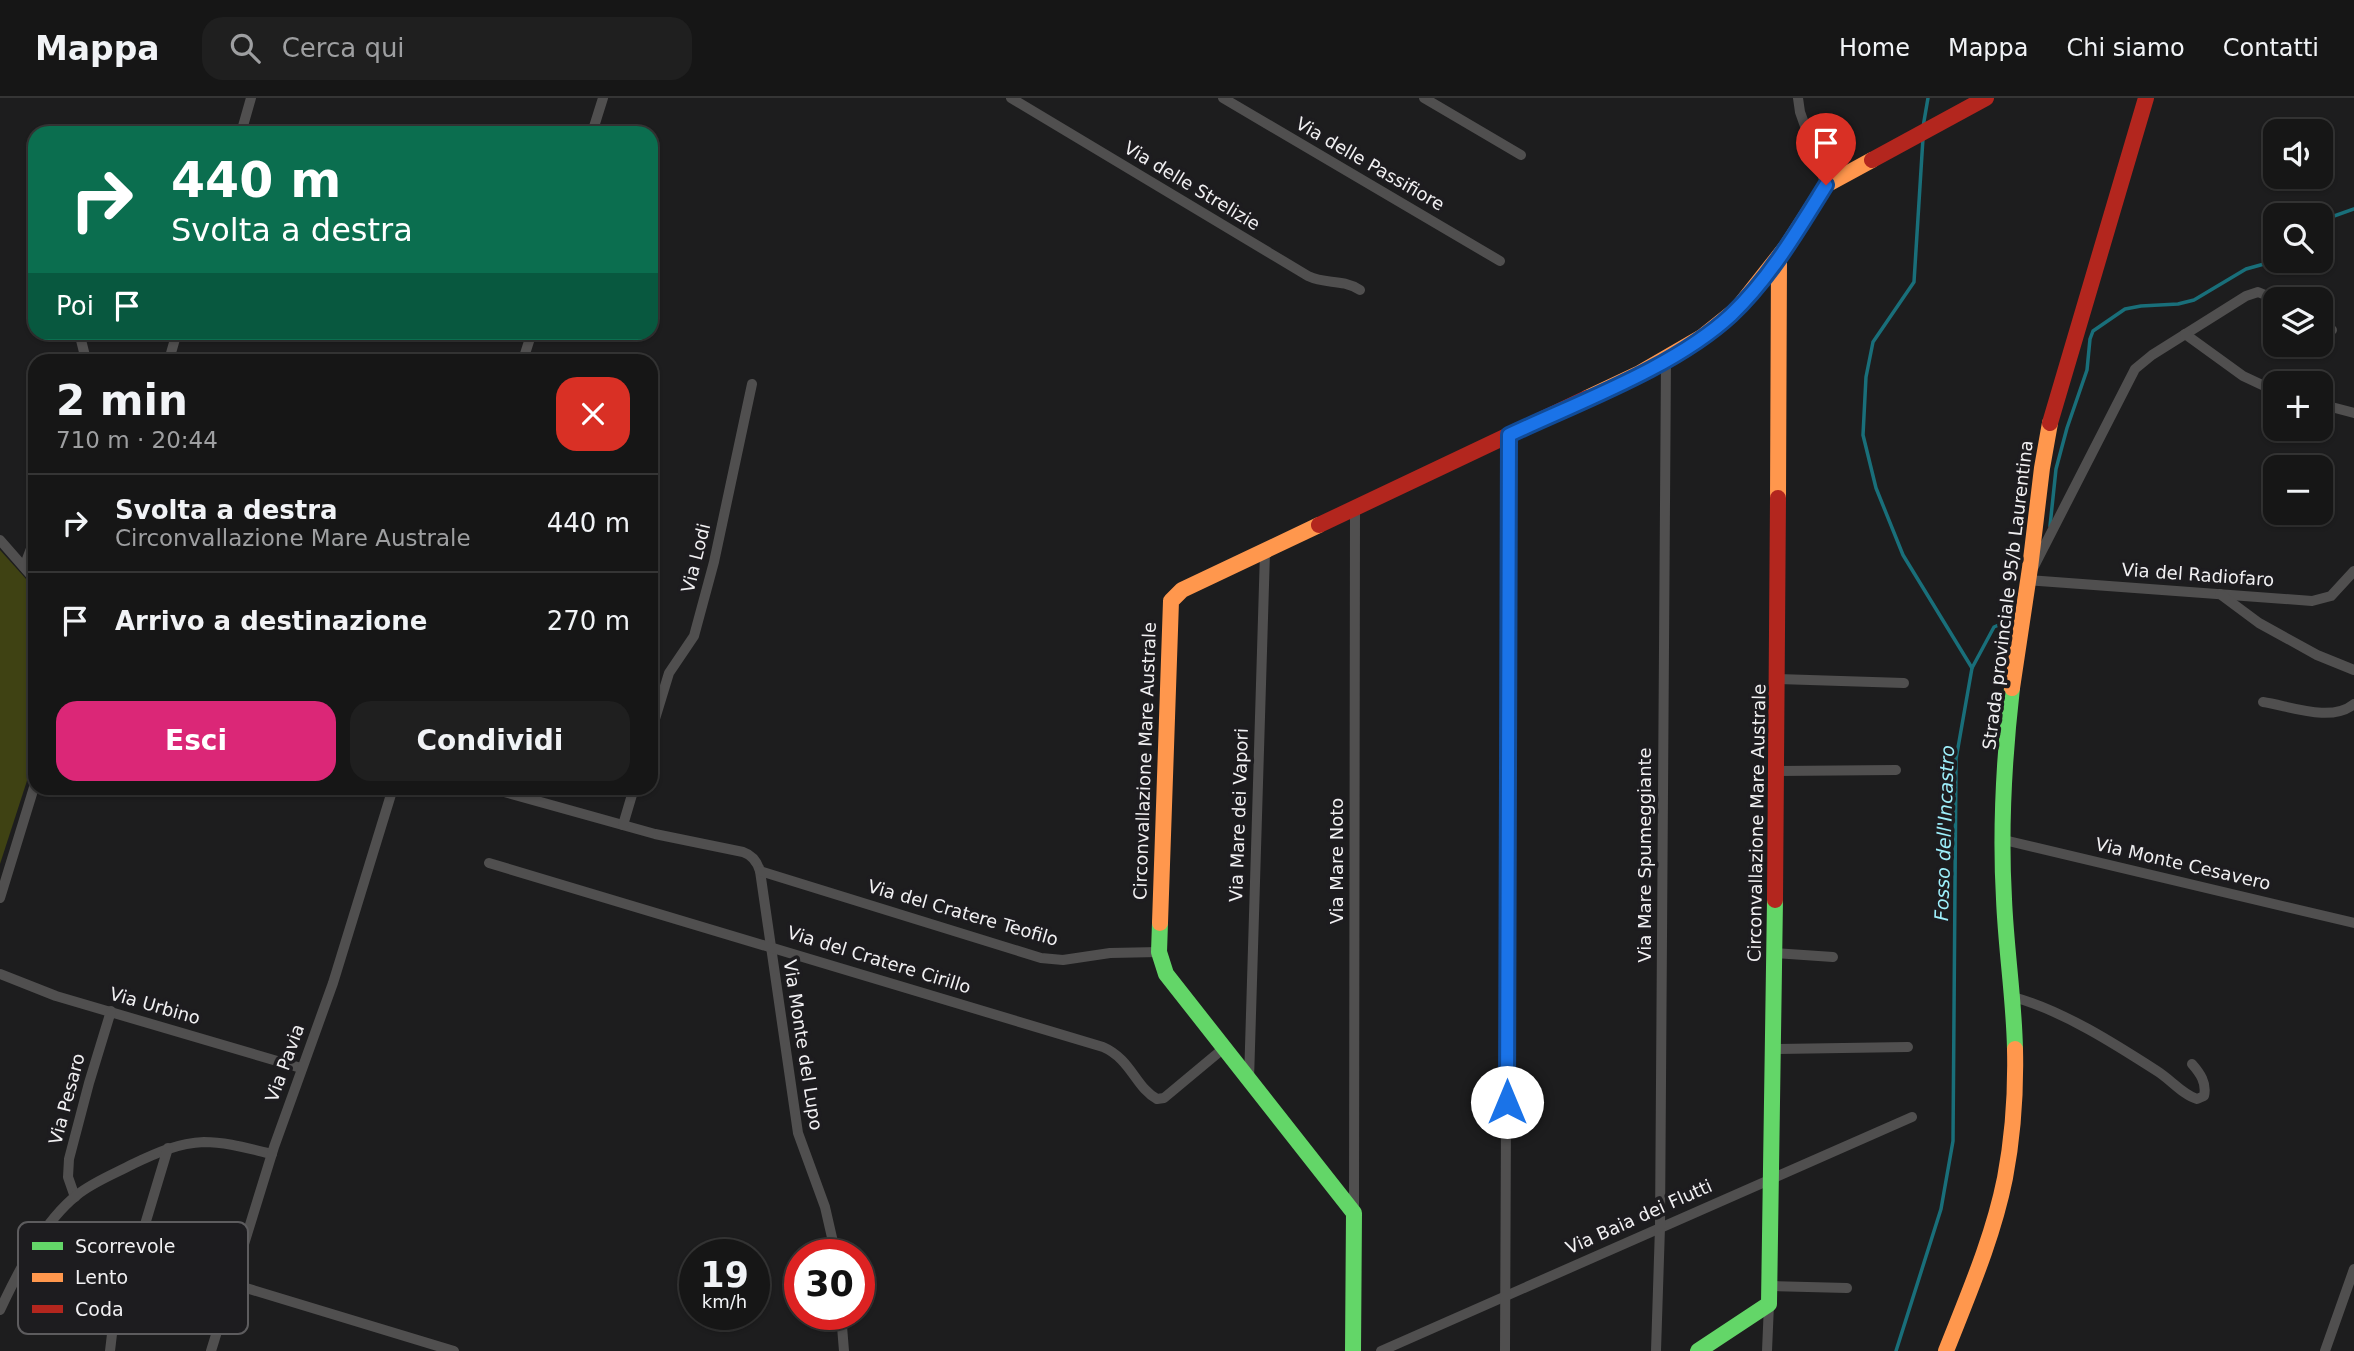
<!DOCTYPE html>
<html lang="it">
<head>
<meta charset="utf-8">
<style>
	:root { --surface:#161616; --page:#1f1f1f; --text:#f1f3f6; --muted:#9e9fa1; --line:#353535; --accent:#db2777 }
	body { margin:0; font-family:"DejaVu Sans",sans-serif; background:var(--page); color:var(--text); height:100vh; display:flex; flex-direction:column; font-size:26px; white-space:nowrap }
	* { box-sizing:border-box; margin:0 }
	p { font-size:23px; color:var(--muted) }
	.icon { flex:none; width:38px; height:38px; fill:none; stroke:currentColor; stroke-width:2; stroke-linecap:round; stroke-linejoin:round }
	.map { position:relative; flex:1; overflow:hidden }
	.details { position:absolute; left:28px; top:256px; width:630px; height:441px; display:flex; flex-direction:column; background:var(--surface); border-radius:21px; box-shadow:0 2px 5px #0004,0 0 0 2px var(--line) }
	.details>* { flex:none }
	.top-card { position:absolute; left:28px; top:28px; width:630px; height:214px; border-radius:21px; box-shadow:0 2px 5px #0004,0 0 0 2px var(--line); background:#0b6e4f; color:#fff; overflow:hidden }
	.fabs { position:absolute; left:2263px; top:21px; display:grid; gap:14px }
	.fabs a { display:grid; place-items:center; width:70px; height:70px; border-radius:14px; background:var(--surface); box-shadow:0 2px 5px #0004,0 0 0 2px var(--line); font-size:35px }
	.speed { position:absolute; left:679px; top:1141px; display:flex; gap:14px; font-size:35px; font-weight:700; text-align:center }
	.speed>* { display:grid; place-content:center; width:91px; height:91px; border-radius:50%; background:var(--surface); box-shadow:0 2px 5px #0004,0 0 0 2px var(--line); line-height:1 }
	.speed small { font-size:18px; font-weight:400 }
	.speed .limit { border:10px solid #d22; background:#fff; color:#111 }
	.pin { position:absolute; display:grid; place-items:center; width:60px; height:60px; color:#fff; margin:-72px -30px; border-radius:50% 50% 50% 0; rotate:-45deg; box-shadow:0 0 7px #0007 }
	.pin .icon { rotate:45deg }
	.me { position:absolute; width:77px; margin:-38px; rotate:0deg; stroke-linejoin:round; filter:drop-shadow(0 0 5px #0008) }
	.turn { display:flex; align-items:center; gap:24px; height:147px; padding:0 28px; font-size:32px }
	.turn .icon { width:91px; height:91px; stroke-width:2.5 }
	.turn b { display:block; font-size:49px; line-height:60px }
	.then { display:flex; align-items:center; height:66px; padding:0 28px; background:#0003; gap:14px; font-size:26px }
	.round { display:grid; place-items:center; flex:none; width:74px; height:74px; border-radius:21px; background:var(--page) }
	.overview { display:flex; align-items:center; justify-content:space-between; height:119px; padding:0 28px }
	h1 { font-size:42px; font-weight:700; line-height:52px }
	.action { display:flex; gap:14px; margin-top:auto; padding:14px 28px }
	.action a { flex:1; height:80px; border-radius:21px; background:var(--accent); color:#fff; font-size:28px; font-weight:700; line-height:80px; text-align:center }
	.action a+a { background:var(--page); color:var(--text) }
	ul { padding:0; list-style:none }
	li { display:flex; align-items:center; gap:21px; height:98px; padding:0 28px; border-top:2px solid var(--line) }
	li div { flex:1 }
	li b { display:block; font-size:26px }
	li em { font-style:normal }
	header { display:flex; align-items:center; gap:42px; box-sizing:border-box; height:98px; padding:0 35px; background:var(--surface); border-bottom:2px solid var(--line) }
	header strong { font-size:33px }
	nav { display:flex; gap:38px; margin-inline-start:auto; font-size:24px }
	.search { width:490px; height:63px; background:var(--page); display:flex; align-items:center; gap:18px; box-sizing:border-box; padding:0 24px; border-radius:21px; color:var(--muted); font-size:26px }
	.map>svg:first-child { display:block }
</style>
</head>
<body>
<header>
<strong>Mappa</strong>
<div class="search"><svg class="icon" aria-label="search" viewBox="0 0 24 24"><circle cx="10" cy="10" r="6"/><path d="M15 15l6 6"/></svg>Cerca qui</div>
<nav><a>Home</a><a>Mappa</a><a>Chi siamo</a><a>Contatti</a></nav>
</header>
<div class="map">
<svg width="2354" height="1253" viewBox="0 0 2354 1253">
	<rect width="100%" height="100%" fill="#1d1d1e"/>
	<polygon fill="#3f4213" points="0,452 35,491 35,658 0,766"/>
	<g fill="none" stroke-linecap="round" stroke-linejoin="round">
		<g stroke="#196f7a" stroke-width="3.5">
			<polyline points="1923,29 1928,0"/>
			<polyline points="2320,123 2354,111"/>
			<polyline points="2050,428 2056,371 2067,330 2087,272 2090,241 2093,233 2125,211 2141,208 2178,206 2194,202 2246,171 2275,163"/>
			<polyline points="1972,570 1994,529 2017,519"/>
			<polyline points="1896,1253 1941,1111 1953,1043 1956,661 1972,570 1903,457 1876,390 1863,337 1866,279 1873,244 1914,184 1923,40"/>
		</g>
		<g stroke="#504f4f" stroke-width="10">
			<path d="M1011,0L1308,178C1327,187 1340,180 1360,192"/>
			<polyline points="1223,0 1500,163"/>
			<polyline points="1424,0 1521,57"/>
			<polyline points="1798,0 1800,14 1826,87"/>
			<polyline points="126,35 132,33 140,35"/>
			<polyline points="241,35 251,0"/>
			<polyline points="592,35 603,0"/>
			<polyline points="2275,201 2258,194 2246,198 2152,257 2135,271 2027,482 2312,503 2331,498 2354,473"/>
			<polyline points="2320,226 2332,232"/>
			<polyline points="79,234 86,262"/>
			<polyline points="2185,236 2243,278 2275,293"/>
			<polyline points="169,262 177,234"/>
			<polyline points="523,262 532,234"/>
			<polyline points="2320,306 2354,315"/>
			<polyline points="0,442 35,482"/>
			<polyline points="24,469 35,440"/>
			<polyline points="2220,496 2259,525 2317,557 2354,572"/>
			<polyline points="1778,581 1904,585"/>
			<path d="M2263,604C2290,608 2331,625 2354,606"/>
			<polyline points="651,634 669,575 694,538 714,464 752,286"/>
			<polyline points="1777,673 1896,672"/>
			<path d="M490,690L655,736L743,754C752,757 757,763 760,773L798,1035L825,1109L836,1157"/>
			<polyline points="623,727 634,690"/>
			<polyline points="2004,742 2354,825"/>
			<path d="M489,765L1103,949C1131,961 1136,990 1157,1001L1164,1000L1224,950"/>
			<polyline points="760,773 1041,860 1063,862 1110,855 1159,854"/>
			<polyline points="0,800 35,686"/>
			<polyline points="1775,855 1833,859"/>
			<polyline points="0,876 56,898 301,970"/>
			<path d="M2013,899C2062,912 2115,946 2157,973C2170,981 2183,997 2197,1001L2204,998C2207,985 2200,975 2192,966"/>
			<polyline points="1775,951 1908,949"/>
			<polyline points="1249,982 1265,454"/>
			<polyline points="75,1099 68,1079 69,1061 89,985 111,913"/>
			<polyline points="1354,1115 1355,411"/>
			<polyline points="233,1186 454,1253"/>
			<polyline points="1771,1188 1847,1190"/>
			<path d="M0,1212C18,1174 43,1124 77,1097C93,1084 114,1076 133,1066C156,1055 178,1045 204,1044C227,1044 250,1051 272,1056"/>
			<polyline points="841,1216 844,1253"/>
			<polyline points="110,1253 112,1236 168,1050"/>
			<polyline points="211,1253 274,1049 333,885 393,690"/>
			<polyline points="1381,1253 1912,1019"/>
			<polyline points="1505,1253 1509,336"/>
			<polyline points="1656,1253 1660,1129 1666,261"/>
			<polyline points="1767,1253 1769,1206"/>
			<polyline points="2325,1253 2354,1171"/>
		</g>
		<g stroke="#63d668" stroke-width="16">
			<path d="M2012,590C2004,660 2000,731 2004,801C2006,851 2014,901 2015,951"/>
			<polyline points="1160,825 1159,854 1166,876 1354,1115 1353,1253"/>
			<polyline points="1698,1253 1769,1206 1775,802"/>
		</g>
		<g stroke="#ff974d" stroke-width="16">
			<polyline points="1587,300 1640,275 1702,239 1737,211 1786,149 1826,87 1872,62"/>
			<polyline points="1778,400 1779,159"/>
			<polyline points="2012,590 2030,470 2042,370 2050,325"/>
			<polyline points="1160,825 1171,503 1182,492 1319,427"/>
			<path d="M1946,1253C1968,1197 1993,1140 2005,1080C2013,1038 2016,994 2015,951"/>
		</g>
		<g stroke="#b3261e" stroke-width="16">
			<polyline points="1872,62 1986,0"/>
			<polyline points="2050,325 2146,0"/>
			<polyline points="1319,427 1587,300"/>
			<polyline points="1775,802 1778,400"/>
		</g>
	</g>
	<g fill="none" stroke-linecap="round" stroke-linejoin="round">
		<g stroke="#114b97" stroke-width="18">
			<path id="route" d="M1507,1004L1509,337C1579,304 1675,269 1731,217C1770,180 1798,132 1826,87"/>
		</g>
		<use href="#route" stroke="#1a73e8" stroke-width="12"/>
	</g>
	<g text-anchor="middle" stroke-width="7" stroke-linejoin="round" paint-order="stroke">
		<g font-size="18" fill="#f1f0f2" stroke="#1d1c1f">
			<text transform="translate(1370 66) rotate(30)" y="6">Via delle Passifiore</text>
			<text transform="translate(1192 88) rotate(31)" y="6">Via delle Strelizie</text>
			<text transform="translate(696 460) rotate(-76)" y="6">Via Lodi</text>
			<text transform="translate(2198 477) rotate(4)" y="6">Via del Radiofaro</text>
			<text transform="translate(2008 497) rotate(-83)" y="6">Strada provinciale 95/b Laurentina</text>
			<text transform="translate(1145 663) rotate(-88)" y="6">Circonvallazione Mare Australe</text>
			<text transform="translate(1239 717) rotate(-88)" y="6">Via Mare dei Vapori</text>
			<text transform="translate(1757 725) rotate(-89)" y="6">Circonvallazione Mare Australe</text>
			<text transform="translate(1645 757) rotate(-90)" y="6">Via Mare Spumeggiante</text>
			<text transform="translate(1337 763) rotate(-90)" y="6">Via Mare Noto</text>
			<text transform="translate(2183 766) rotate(13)" y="6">Via Monte Cesavero</text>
			<text transform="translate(963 815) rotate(16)" y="6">Via del Cratere Teofilo</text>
			<text transform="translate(879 862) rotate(17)" y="6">Via del Cratere Cirillo</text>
			<text transform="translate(155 908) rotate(16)" y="6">Via Urbino</text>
			<text transform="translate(803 947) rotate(81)" y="6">Via Monte del Lupo</text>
			<text transform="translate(285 965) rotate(-70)" y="6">Via Pavia</text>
			<text transform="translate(67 1001) rotate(-75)" y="6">Via Pesaro</text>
			<text transform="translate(1639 1119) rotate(-24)" y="6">Via Baia dei Flutti</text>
		</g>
		<g font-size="19" font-style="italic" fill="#9ef0fc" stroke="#1d1c1f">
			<text transform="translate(1944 735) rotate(-88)" y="7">Fosso dell'Incastro</text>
		</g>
	</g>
	<rect x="18" y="1124" width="230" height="112" rx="10" fill="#1d1c1f" stroke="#5d5c5e" stroke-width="2"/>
	<rect x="32" y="1144" width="31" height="8" fill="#63d668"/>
	<rect x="32" y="1175" width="31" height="9" fill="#ff974d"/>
	<rect x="32" y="1207" width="31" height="8" fill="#b3261e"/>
	<g font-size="19" fill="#f1f0f2">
		<text x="75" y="1155">Scorrevole</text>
		<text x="75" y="1186">Lento</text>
		<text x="75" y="1218">Coda</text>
	</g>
</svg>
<div class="fabs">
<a><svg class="icon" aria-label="sound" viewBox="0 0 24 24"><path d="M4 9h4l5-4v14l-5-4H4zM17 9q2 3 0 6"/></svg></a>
<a><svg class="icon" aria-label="search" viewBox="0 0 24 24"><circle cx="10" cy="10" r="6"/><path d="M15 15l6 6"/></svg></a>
<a><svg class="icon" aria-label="layers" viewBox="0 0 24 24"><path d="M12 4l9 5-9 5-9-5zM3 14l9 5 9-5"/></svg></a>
<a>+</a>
<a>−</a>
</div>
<div class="speed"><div>19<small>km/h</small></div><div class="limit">30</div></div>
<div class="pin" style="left:1826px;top:87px;background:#d93025"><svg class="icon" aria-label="arrive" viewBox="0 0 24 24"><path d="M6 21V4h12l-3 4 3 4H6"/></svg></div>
<svg class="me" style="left:1507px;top:1004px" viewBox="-20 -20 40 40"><circle r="19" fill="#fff"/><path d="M0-13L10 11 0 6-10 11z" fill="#1a73e8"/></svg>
<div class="top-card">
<div class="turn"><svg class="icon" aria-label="right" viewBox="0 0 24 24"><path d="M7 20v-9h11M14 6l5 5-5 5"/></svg><div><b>440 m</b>Svolta a destra</div></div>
<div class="then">Poi<svg class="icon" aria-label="arrive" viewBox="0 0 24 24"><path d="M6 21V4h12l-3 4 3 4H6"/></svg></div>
</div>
<section class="details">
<div class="overview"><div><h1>2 min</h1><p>710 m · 20:44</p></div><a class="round" style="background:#d93025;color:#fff"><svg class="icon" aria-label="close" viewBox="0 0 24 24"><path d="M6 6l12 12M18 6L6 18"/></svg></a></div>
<ul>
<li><svg class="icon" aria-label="right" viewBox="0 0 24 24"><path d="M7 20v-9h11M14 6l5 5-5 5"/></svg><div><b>Svolta a destra</b><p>Circonvallazione Mare Australe</p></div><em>440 m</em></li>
<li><svg class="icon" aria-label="arrive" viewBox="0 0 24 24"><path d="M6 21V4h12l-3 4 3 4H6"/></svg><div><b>Arrivo a destinazione</b></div><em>270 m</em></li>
</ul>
<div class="action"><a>Esci</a><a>Condividi</a></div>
</section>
</div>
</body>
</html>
